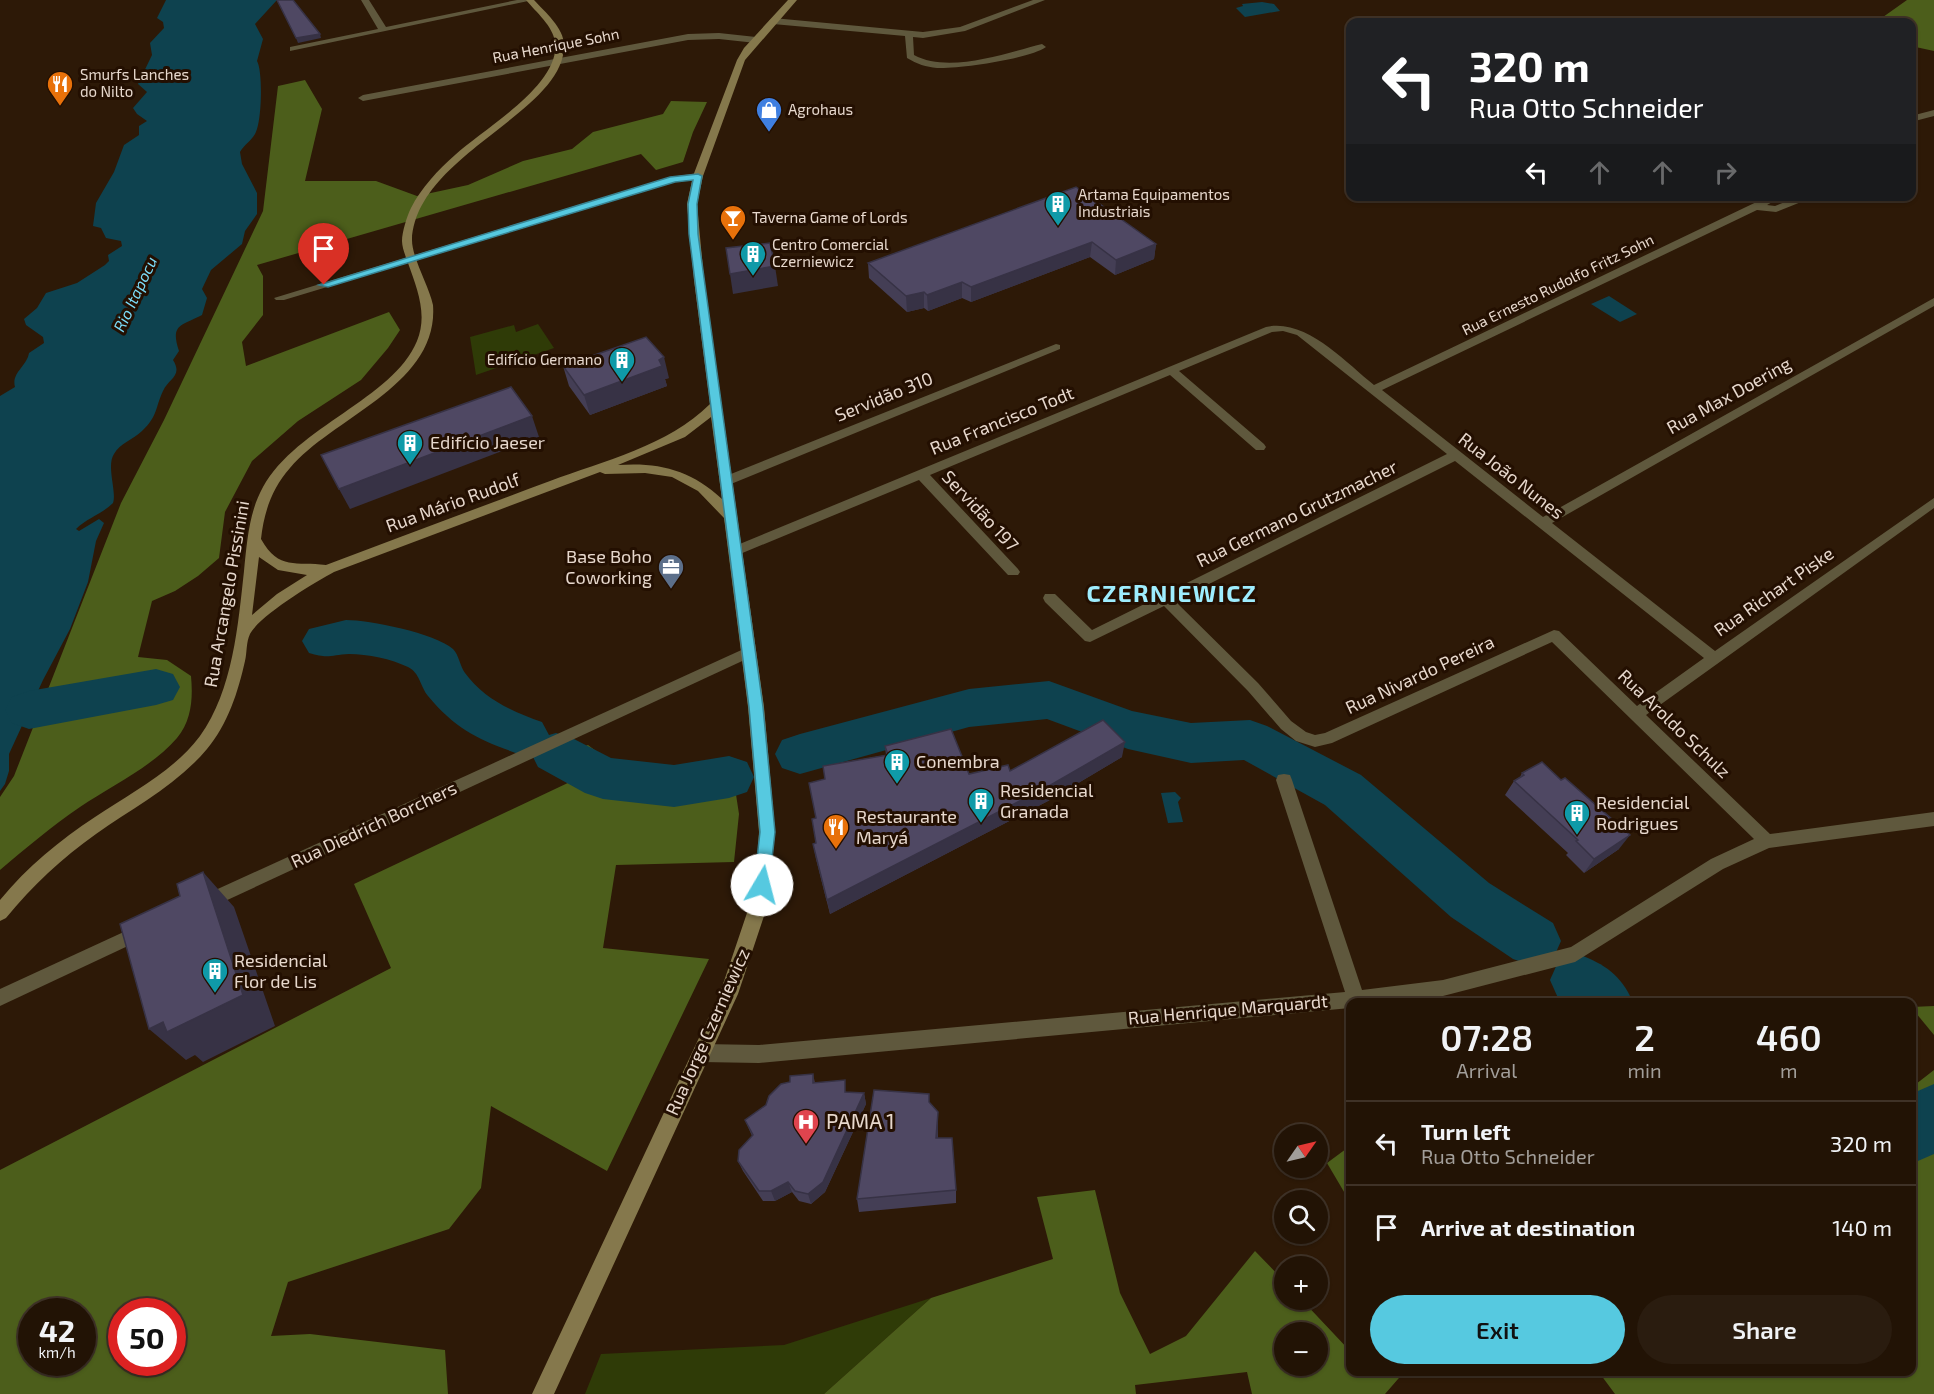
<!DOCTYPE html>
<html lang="en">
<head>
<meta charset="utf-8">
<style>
	:root { --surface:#221305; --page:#2a1c0f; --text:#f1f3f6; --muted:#a29e9a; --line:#3f3227; --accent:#56c9e0 }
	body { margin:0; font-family:"Exo 2",sans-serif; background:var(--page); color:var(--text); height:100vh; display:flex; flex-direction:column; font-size:22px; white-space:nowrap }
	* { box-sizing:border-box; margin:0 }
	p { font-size:20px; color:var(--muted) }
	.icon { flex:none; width:33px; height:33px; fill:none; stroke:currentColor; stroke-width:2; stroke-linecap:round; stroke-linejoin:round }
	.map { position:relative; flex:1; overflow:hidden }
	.drawer { position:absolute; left:1346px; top:998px; width:570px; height:378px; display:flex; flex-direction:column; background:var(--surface); border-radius:12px; box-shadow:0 2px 4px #0004,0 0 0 2px var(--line) }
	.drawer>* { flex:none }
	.hud { position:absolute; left:1346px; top:18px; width:570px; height:183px; border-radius:12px; box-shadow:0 2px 4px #0004,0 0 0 2px var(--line); background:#202124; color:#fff; overflow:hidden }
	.needle { width:39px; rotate:56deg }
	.buttons { position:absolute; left:1274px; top:1124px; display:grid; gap:12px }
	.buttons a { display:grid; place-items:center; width:54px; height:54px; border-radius:50%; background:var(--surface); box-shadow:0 2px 4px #0004,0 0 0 2px var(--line); font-size:30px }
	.speed { position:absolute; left:18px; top:1298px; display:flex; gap:12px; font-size:30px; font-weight:700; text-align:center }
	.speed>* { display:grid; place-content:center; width:78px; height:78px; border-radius:50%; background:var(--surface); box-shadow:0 2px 4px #0004,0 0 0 2px var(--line); line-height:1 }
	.speed small { font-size:15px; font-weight:400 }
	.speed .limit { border:9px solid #d22; background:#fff; color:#111 }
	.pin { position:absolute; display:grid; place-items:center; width:51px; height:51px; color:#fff; margin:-62px -26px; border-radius:50% 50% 50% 0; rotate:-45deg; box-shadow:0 0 6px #0007 }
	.pin .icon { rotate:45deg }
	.me { position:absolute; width:66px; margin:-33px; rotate:8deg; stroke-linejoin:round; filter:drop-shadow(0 0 4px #0008) }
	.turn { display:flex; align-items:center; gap:21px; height:126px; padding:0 24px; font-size:27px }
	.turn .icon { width:78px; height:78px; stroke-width:2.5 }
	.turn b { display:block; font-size:42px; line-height:51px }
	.lanes { display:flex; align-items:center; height:57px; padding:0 24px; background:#0003; justify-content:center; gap:30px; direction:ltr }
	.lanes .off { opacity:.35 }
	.eta { display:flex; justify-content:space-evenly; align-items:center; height:102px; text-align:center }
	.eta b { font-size:36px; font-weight:600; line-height:42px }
	.primary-button { display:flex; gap:12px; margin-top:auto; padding:12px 24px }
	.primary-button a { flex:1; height:69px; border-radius:36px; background:var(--accent); color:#111; font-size:24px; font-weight:600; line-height:69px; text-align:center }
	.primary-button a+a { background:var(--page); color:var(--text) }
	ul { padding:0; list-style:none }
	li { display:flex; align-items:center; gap:18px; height:84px; padding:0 24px; border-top:2px solid var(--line) }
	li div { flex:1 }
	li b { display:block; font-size:22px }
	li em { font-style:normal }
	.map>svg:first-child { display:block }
</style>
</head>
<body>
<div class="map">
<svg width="1934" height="1394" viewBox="0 0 1934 1394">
	<rect width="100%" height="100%" fill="#2d1907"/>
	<g fill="#2f3b07">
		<polygon points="538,324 554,348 476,375 470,337 514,325 516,332"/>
		<polygon points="931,1298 824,1394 585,1394 601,1354 784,1345"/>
	</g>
	<g fill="#4c5e1b" fill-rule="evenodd">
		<polygon points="1907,0 1934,0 1934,51 1911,46 1911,22 1876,22"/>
		<path d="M305,80L322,109L305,181H376L417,196L468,185L523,161L572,149L593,132L663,114L671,101L707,102L693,132L683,162L656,170L641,154L257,265L263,276V315L242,342L246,366L389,312L400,330L388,348L361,380L298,421L252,461L225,512L219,558L198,576L175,591L152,601L138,657L167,660L191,676C193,697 192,720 177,738C152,767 111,786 80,807C52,826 26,848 0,870V797L14,776L121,503L164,420L263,211L278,86Z"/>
		<path d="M588,745L609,761L659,775L731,762L739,814L734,862L616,865L603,948L709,959L607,1171L491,1106L481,1188L449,1229L288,1282L271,1336L310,1334L445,1350L448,1394H0V1170L391,968L354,884L572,781L559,757ZM32,1311H82V1362H32ZM122,1311H172V1362H122Z"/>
		<polygon points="1593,980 1617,1002 1597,1002 1580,988"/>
		<polygon points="1934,1006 1934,1035 1911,1007"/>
		<polygon points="1934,1070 1934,1394 1615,1394 1598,1371 1911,1371 1911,1085 1916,1084"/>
		<polygon points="1350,1146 1350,1202 1327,1163"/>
		<path d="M1095,1190L1120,1293L1150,1354L1186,1336L1255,1251L1284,1281V1299H1301L1350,1351V1371H1405L1385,1394H1252L1247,1372L1135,1385L1136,1394H824L931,1298L1053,1259L1037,1197ZM1284,1332H1317V1365H1284Z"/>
	</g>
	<g fill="#0e424f">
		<path d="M166,0H277L255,24L263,39L257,61C263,71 262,123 255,134C251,141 244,145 240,152L242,164L257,193V214L245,231L242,244L211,270L202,289L207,298L202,315C181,326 170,324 179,351L173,360C183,376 169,378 163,391C155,408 158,416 142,431C133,440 120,443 114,454C106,466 117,492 113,503C102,514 87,518 76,529L79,531L99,519L104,523L96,541L88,582L70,629L43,680L9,754V771L5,784L0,791V396L15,387C11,373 27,366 29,353L44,343L43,337L26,325L24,319L37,308L46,293L77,283L105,265L109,261L108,255L122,246L121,241L106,238L101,228L93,226L96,203L114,172L124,145L139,135V126L147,121L137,114L133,108L147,92L138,84L152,55L150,43L164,28L163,22L157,18Z"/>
		<polygon points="1262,2 1274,4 1280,11 1245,17 1236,8 1243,6 1242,4"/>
		<polygon points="1609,296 1637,314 1620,322 1591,304"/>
		<polygon points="1175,792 1181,798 1178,802 1183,822 1168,823 1161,793"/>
	</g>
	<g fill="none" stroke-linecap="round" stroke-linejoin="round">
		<g fill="#0e424f" fill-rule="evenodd">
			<path d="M346,620C369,620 435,633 453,649C459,655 460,666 465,673C484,699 513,712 542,722L549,735L556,733L574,739L611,758L674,765L729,756L747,762L754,777L747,792L729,798L674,807L603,799L585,793L538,767L531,753L525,756C483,742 457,731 428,696C420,686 420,673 408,667C391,659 368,654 349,654C331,655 328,659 309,653L302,641L309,629Z"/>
			<polygon points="156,669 173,674 180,687 173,700 156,705 29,729 12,723 5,710 12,697 29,691"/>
			<polygon points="1049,681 1132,711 1191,723 1250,720 1267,726 1361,775 1489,883 1553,923 1561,941 1553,959 1533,966 1513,959 1451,917 1325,805 1244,760 1191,763 1128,749 1047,719 969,727 800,774 782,768 775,754 782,740 800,734 969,689"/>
			<path d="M1578,954C1606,965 1620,974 1633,1002H1562L1558,998L1550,980L1558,962Z"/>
			<polygon points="1934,1084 1934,1154 1911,1164 1911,1094"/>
		</g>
		<g fill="#5f583d" fill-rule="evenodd">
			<polygon points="361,0 369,0 386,27 517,0 533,0 290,51 290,47 378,29"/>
			<path d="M1033,0H1045L965,31L923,38L913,37L914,55C949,74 1006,53 1042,44L1046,47C1029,59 960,69 937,68C926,67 917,64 907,58L905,36L773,24L769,21L773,18L923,32L960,27Z"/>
			<polygon points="719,33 756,37 760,40 756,43 719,39 688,40 363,101 358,98 363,95 688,34"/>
			<polygon points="1934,110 1934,116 1911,122 1911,116"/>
			<polygon points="698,173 703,176 702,178 675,182 284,300 276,300 274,298 670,177"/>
			<path d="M1769,196H1783L1767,205L1775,206L1800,196H1816L1776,212L1757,210L1382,390L1543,517L1934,298V306L1552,523L1715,651L1934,498V508L1646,715L1770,834L1934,812V826L1769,848L1723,869L1575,962L1443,996L1398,1002H1350V1008L759,1063L702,1062L695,1059L693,1053L695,1047L702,1044L759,1045L1345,992L1276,780L1278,775L1284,774L1290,775L1292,780L1362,990L1443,980L1571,947L1711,859L1754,839L1552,642L1332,743L1315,747L1296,741L1281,729L1248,691L1164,606L1090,642L1085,641L1045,602L1043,598L1045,594H1055L1092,630L1447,454L1297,335L1283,331L1272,332L1179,371L1264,444L1266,447L1264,450H1256L1170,375L930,475L1018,569L1020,572L1018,575H1008L919,480L740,554L735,556L728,551L730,548L1266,327C1306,318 1345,362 1374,385ZM1455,461L1704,658L1637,706L1559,631L1554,630L1325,733L1315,735L1306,732L1291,721L1258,683L1175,601Z"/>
			<polygon points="1056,344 1060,345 1060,349 731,484 726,485 720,481 721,478"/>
			<polygon points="748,647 753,648 755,652 753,656 210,908 204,910 198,908 195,903 198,898"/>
			<polygon points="141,924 147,927 150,932 147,937 0,1006 0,989"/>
		</g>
		<path fill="#85784c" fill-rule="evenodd" d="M526,0H534C545,12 564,28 564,45C565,113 416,154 412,240C412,258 429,286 433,305C439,385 333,417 290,468C272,488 264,512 261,539C279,571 296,561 326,565C400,537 475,509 550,481C603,461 668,446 710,404L694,280L687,204L693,176L737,60L744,48L788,0H797L745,60L703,176L697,204L704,280L764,707L775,832L767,907L738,994L554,1394H532L720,993L749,907L757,863L759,832L748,707L724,518L698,491L672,477L645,473L605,474L600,472L334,572C315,582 259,616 250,634C246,642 247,653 245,661C238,692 228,724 207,749C177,785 134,807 96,834C62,858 32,886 6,918L0,921V900C27,867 60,840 95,817C131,793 174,771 200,736C233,690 238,625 244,571C247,542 249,512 263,487C297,426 393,399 417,341C428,314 417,289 408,263C406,257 402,248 402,241C402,232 407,216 411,208C421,188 438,170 455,155C483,129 561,85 555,42C553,26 536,12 526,0ZM711,417L722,499C691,470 659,462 618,465L685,437ZM259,557L278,570L307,575L277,594L252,615Z"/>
	</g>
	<g fill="#443e55">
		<polygon points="1076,187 1156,244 1154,259 1115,275 1090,257 971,302 962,298 928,311 924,308 907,312 869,278 868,263"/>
		<polygon points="563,366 669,378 665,379 667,386 590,415 569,386"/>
		<polygon points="885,746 969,774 1010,771 1122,757 1048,801 830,914 816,859 813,844 816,843 816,818 809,783 825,779 823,766 886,755"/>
		<polygon points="1522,773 1619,849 1584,873 1566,855 1568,853 1505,795 1514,781 1520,777"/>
		<polygon points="813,1074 815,1083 847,1092 864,1093 866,1104 825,1192 811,1204 799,1201 792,1192 775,1201 763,1201 743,1171 738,1161 752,1136 745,1120 766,1105 790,1082"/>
		<polygon points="930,1103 938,1112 938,1138 956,1190 956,1203 859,1212 857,1199"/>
	</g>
	<g fill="#373245">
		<polygon points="320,34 321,38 298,43 296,38"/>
		<polygon points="1092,242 1090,257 971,302 971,287"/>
		<polygon points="1156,244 1154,259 1115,275 1116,260"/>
		<polygon points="775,266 778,286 733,294 730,274"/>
		<polygon points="962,282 962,298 928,311 927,295"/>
		<polygon points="924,292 924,308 907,312 906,296"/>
		<polygon points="664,357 669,378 665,379 667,386 590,415 584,395"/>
		<polygon points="532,416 539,437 350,509 339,489"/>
		<polygon points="1125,742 1122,757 1048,801 830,914 827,900"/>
		<polygon points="1630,835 1619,849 1584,873 1594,859"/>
		<polygon points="203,872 234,907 275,1026 203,1062 195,1055 186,1060 149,1029"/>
		<polygon points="864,1093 866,1104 825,1192 811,1204 808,1194"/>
		<polygon points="938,1112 938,1126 937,1152 936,1138"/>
		<polygon points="788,1182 792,1192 775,1201 771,1191"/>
	</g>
	<g fill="#4f4863" stroke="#373245" stroke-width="1.5">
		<polygon points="277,0 293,0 320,34 296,38"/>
		<polygon points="1076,187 1156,244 1116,260 1092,242 971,287 962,282 927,295 924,292 906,296 868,263"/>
		<polygon points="770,243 775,266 730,274 726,248"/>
		<polygon points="646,337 664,357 659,360 662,366 584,395 563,366"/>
		<polygon points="511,387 532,416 339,489 321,455"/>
		<polygon points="1103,720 1125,742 1049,786 827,900 813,844 816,843 812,819 816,818 809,783 825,779 823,766 888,755 885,746 951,729 969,774 1008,765 1010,771"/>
		<polygon points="1542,762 1561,780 1565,778 1630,835 1594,859 1576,841 1578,840 1514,781 1524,775 1522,773"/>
		<polygon points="203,872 243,995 167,1032 163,1022 149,1029 120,924 180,896 177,884"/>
		<polygon points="813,1074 813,1083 845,1080 845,1092 864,1093 823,1182 808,1194 795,1191 788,1182 771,1191 759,1191 738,1161 739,1150 753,1135 745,1120 766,1105 769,1096 781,1084 790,1082 790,1076"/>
		<polygon points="874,1090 929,1094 929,1102 938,1112 936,1138 952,1138 956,1190 857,1199"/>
	</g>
	<polygon fill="#56c9e0" stroke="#388392" stroke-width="1.5" points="698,174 702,176 697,204 698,234 763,707 775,832 769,885 767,890 762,892 756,890 754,885 760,832 749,707 689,234 688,204 693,180 675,182 328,287 319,285 670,177"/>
	<defs>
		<g id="restaurant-pin" transform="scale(1.35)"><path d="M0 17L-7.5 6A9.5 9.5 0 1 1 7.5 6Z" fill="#e8710a" stroke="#230f01"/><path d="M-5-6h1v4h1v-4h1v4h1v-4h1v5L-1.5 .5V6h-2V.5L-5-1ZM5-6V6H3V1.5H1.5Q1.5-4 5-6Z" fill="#fff"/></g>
		<g id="shop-pin" transform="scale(1.35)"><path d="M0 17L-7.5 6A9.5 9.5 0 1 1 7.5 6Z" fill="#3f7fe0" stroke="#230f01"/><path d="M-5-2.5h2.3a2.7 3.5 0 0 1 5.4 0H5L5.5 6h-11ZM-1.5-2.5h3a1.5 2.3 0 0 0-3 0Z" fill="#fff"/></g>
		<g id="building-pin" transform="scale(1.35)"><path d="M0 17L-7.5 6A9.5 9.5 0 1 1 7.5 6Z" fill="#0f9aa8" stroke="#230f01"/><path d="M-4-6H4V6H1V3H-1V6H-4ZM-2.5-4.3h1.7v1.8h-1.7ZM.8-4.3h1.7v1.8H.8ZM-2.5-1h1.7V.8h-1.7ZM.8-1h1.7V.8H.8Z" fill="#fff"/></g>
		<g id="bar-pin" transform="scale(1.35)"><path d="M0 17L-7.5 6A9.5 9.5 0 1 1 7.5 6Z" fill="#e8710a" stroke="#230f01"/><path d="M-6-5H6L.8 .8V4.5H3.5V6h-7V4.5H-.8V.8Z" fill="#fff"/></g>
		<g id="office-pin" transform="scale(1.35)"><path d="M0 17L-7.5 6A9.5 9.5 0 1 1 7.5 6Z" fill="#5c6f8a" stroke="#230f01"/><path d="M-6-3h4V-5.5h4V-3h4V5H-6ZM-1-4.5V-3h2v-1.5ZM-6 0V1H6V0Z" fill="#fff"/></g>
		<g id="hospital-pin" transform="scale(1.35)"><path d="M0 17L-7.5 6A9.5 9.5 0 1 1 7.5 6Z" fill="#e0444e" stroke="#230f01"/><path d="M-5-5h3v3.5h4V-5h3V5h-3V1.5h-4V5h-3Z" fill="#fff"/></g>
	</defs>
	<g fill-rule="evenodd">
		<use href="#restaurant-pin" x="60" y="84"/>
		<use href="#shop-pin" x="769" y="110"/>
		<use href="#building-pin" x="1058" y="204"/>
		<use href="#bar-pin" x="733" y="218"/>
		<use href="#building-pin" x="753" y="254"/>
		<use href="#building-pin" x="622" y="360"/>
		<use href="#building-pin" x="410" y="443"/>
		<use href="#office-pin" x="671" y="567"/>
		<use href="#building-pin" x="897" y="762"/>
		<use href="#building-pin" x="981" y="801"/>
		<use href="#building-pin" x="1577" y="813"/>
		<use href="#restaurant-pin" x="836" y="827"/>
		<use href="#building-pin" x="215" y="971"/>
		<use href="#hospital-pin" x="806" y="1122"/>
	</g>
	<g text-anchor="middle" stroke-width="6" stroke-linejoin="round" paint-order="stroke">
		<g font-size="15" fill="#e7d8cd" stroke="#230f01">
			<text transform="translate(556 46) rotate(-11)" y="5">Rua Henrique Sohn</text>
			<text transform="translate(1558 285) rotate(-26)" y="5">Rua Ernesto Rudolfo Fritz Sohn</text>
		</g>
		<g font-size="15" fill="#e7d8cd" stroke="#230f01" text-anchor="start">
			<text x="80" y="80">Smurfs Lanches<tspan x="80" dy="17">do Nilto</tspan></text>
			<text x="788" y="115">Agrohaus</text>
			<text x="1078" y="200">Artama Equipamentos<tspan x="1078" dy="17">Industriais</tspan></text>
			<text x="752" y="223">Taverna Game of Lords</text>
			<text x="772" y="250">Centro Comercial<tspan x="772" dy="17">Czerniewicz</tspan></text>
			<text x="602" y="365" text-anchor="end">Edifício Germano</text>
		</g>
		<g font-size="16" font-style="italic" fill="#7bdbf7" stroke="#230f01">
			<text transform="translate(135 294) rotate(-65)" y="6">Rio Itapocu</text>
		</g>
		<g font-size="18" fill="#e7d8cd" stroke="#230f01">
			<text transform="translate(1729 396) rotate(-29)" y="6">Rua Max Doering</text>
			<text transform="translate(884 397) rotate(-22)" y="6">Servidão 310</text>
			<text transform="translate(1002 421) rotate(-22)" y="6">Rua Francisco Todt</text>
			<text transform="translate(1511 476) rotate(38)" y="6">Rua João Nunes</text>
			<text transform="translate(453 503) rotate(-20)" y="6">Rua Mário Rudolf</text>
			<text transform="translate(980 511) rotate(47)" y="6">Servidão 197</text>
			<text transform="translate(1297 514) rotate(-26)" y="6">Rua Germano Grutzmacher</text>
			<text transform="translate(1774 592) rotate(-35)" y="6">Rua Richart Piske</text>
			<text transform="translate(227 594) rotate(-80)" y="6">Rua Arcangelo Pissinini</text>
			<text transform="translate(1420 675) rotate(-25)" y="6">Rua Nivardo Pereira</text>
			<text transform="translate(1674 724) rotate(44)" y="6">Rua Aroldo Schulz</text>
			<text transform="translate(374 825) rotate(-25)" y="6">Rua Diedrich Borchers</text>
			<text transform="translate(1228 1010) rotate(-5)" y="6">Rua Henrique Marquardt</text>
			<text transform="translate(708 1032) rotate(-66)" y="6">Rua Jorge Czerniewicz</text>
		</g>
		<g font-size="18" fill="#e7d8cd" stroke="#230f01" text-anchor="start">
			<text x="430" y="449">Edifício Jaeser</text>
			<text x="652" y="563" text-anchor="end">Base Boho<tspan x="652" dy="21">Coworking</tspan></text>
			<text x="916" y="768">Conembra</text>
			<text x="1000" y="797">Residencial<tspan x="1000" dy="21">Granada</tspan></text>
			<text x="1596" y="809">Residencial<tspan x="1596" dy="21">Rodrigues</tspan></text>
			<text x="856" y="823">Restaurante<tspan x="856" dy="21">Maryá</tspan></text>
			<text x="234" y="967">Residencial<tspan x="234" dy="21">Flor de Lis</tspan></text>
		</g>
		<g font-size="21" fill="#e7d8cd" stroke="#230f01" text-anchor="start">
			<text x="826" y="1129">PAMA 1</text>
		</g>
		<g font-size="24" font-weight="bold" letter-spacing="1.5" fill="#9eedfe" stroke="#230f01">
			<text x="1172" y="602">CZERNIEWICZ</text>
		</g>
	</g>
</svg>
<div class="buttons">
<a><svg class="needle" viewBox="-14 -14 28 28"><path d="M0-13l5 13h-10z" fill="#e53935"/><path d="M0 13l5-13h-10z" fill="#a29e9a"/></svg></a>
<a><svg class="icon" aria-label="search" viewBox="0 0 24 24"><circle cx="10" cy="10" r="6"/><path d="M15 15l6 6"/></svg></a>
<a>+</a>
<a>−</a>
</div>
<div class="speed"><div>42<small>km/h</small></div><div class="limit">50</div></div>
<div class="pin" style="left:324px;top:285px;background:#d93025"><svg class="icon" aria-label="arrive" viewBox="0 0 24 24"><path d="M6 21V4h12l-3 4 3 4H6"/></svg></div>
<svg class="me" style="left:762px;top:885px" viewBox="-20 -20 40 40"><circle r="19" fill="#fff"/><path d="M0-13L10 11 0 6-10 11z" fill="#56c9e0"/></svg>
<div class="hud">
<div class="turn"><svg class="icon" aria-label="left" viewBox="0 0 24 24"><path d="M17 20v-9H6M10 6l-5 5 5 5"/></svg><div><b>320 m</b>Rua Otto Schneider</div></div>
<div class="lanes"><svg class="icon" aria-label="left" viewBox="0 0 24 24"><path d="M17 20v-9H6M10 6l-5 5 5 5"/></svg><svg class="icon off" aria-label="ahead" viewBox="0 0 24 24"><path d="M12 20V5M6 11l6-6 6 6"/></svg><svg class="icon off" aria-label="ahead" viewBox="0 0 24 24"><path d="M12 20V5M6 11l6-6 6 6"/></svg><svg class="icon off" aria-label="right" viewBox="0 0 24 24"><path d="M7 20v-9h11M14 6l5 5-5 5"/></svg></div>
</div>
<section class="drawer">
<div class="eta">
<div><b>07:28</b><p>Arrival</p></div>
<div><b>2</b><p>min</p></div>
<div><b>460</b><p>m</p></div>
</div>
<ul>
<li><svg class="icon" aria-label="left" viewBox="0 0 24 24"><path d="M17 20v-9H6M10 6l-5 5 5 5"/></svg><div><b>Turn left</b><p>Rua Otto Schneider</p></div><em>320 m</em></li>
<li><svg class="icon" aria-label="arrive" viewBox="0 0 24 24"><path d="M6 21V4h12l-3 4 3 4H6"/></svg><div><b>Arrive at destination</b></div><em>140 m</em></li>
</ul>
<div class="primary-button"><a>Exit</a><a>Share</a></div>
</section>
</div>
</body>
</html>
